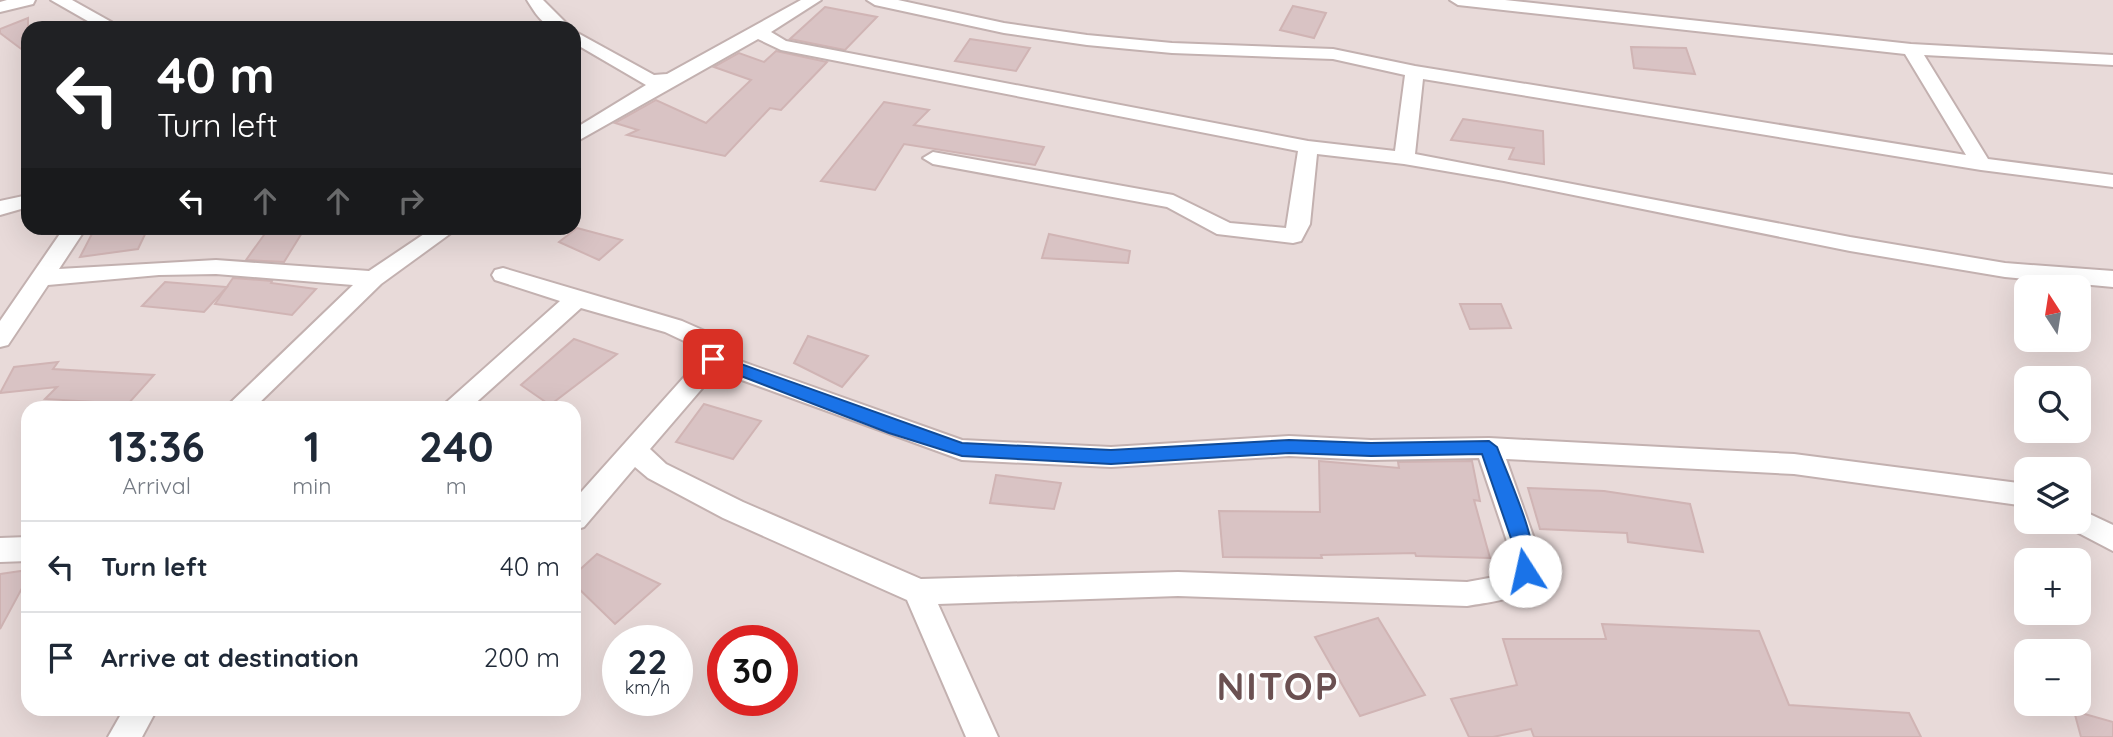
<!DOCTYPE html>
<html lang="en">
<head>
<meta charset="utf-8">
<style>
	:root { --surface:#fff; --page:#f2f2f3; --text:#1f2937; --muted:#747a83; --line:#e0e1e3 }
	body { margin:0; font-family:Quicksand,sans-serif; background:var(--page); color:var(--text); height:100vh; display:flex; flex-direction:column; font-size:26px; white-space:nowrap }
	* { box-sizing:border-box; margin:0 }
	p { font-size:23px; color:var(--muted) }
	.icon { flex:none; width:38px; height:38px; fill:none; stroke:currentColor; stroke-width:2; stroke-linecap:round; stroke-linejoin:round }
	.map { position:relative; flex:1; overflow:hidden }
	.panel { position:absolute; left:21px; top:401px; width:560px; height:315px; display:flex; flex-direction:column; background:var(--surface); border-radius:21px; box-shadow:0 7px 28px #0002 }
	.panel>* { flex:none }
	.hud { position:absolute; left:21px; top:21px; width:560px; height:214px; border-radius:21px; box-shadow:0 7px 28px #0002; background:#202124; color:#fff; overflow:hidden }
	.needle { width:46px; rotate:348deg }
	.fabs { position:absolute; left:2014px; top:275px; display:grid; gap:14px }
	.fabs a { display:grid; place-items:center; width:77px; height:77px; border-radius:14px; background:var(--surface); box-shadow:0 7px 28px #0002; font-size:35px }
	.speed { position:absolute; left:602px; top:625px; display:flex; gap:14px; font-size:35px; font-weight:700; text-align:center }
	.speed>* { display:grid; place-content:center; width:91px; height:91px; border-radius:50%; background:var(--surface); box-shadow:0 7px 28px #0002; line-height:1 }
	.speed small { font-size:18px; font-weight:400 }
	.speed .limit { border:10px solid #d22; background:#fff; color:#111 }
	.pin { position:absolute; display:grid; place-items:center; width:60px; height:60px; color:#fff; margin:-30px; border-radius:14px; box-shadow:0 4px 10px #0006 }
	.me { position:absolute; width:77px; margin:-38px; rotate:350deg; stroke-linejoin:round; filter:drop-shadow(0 0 5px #0008) }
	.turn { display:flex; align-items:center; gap:24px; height:147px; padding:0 21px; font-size:32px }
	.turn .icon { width:91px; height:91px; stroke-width:2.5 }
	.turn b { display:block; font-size:49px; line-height:60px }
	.lanes { display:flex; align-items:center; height:66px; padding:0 21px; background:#0003; justify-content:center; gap:35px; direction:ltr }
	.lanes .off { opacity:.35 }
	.eta { display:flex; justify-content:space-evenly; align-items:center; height:119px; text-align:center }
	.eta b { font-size:42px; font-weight:700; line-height:49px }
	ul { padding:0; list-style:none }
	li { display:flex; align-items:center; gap:21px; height:91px; padding:0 21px; border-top:2px solid var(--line) }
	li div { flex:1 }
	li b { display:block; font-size:26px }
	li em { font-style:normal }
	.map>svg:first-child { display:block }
</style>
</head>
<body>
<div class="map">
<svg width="2113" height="737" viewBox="0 0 2113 737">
	<rect width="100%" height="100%" fill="#f4ebeb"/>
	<path fill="#e8dad9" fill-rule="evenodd" d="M0,0H2113V737H0ZM28,28H574V228H28ZM2026,287H2079V340H2026ZM2026,378H2079V430H2026ZM28,408H574V709H28ZM2026,469H2079V522H2026ZM2026,560H2079V612H2026ZM618,640H677V700H618ZM723,640H782V700H723ZM2026,651H2079V704H2026Z"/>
	<g fill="#d9c3c4" stroke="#d0b4b4" stroke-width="2">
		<polygon points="1293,6 1326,13 1314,38 1280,30"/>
		<polygon points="825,7 877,17 845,50 790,39"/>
		<polygon points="28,18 28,54 0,33 0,29"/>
		<polygon points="970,39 1030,48 1016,71 955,61"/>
		<polygon points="1631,47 1686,48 1695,74 1634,68"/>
		<polygon points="776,51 827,62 781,110 770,108 725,156 627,135 638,130 615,123 656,100 706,123 751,80 714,67 739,53 764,62"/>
		<polygon points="884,102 929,110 914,125 1044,147 1035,165 904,144 875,190 821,181"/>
		<polygon points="1463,119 1543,131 1544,164 1509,159 1514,148 1451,140"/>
		<polygon points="95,228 148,228 138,249 80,257"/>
		<polygon points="269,228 305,228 284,262 246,260"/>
		<polygon points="577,228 622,240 599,260 559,242"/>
		<polygon points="1049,234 1130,251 1128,263 1042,258"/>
		<polygon points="233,278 272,281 271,283 316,289 292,315 215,304"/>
		<polygon points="165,282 227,287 204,312 142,306"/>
		<polygon points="1460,304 1501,304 1511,328 1470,329"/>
		<polygon points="808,336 868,356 842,387 794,363"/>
		<polygon points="574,339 617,354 550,405 521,385"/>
		<polygon points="58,362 53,369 154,375 128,404 45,399 57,387 0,393 14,367"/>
		<polygon points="704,404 761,421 733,459 676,442"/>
		<polygon points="1319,461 1399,468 1398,462 1472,461 1480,501 1474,500 1490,558 1416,556 1415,553 1321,555 1322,558 1223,557 1219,511 1320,512"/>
		<polygon points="996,475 1061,483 1054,509 990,503"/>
		<polygon points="1528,488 1604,491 1690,504 1703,552 1628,542 1627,533 1540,529"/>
		<polygon points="597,554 660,584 615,624 574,584 574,575"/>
		<polygon points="28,570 28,577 0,629 0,574"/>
		<polygon points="1378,618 1425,695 1360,716 1315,637"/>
		<polygon points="1602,624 1759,631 1789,705 1909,713 1921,737 1534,737 1531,729 1493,737 1469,737 1451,699 1517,685 1503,639 1606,639"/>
		<polygon points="2074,711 2113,722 2113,737 2081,737"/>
	</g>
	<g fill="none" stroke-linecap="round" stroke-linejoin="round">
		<g stroke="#c3b1b0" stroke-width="4">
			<g id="street">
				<polygon points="7,0 35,0 33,4 0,12 0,2"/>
				<polygon points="51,0 72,0 122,28 100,28"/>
				<path d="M527,0H543L571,28C544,28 541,22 527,0Z"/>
				<polygon points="801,0 821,0 771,32 786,41 1308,141 1395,151 1405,75 1333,59 1172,53 1087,45 1004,33 875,5 867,0 898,0 1004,23 1087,35 1172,43 1333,49 1415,66 1966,155 1905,54 1458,5 1450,0 1505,0 1911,44 2113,55 2113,65 1924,55 1988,159 2113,175 2113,187 1981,170 1423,79 1415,154 1850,237 2005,263 2113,271 2113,287 2005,277 1850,251 1504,181 1404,164 1317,154 1310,224 1301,241 1293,243 1217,234 1167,207 933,164 923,158 933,152 1173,195 1230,223 1286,228 1298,151 781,50 758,39 574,143 574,129 646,85 574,43 574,31 654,75 667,74"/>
				<polygon points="28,195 28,207 0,215 0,201"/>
				<polygon points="64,228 86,228 59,269 216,260 369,271 433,228 458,228 381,284 254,408 225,408 353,285 216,274 159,275 48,285 8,345 0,347 0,321"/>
				<path d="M503,268L682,321L716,336L728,350L726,356L962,440L1111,447L1289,436L1371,440L1489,438L1794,454L2026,484V506L1794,474L1506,459L1538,550L1539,571C1525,601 1496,601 1467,606L1178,596L938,604L998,737H966L907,600L723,518L648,478L635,467L584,527L574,530V500L702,357L703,352L699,348L665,332L581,308L470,408H440L560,301L495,280L492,275L495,270ZM717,371L962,460L1111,467L1289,456L1371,460L1479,458L1510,550V566L1500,576L1467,582L1178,572L921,579L743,502L666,464L650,449Z"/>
				<polygon points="2079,509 2113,525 2113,551 2069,528 2066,522 2079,522"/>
				<polygon points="28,537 28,561 0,562 0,538"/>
				<polygon points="124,709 157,709 142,737 108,737"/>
			</g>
		</g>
		<use href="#street" fill="#fff" fill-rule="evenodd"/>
	</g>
	<path fill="#1a73e8" stroke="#114b97" stroke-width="2" d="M713,354L962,443L1111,450L1289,440L1371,443L1489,441L1497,447C1507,474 1544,553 1532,576H1519L1515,550L1482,454L1371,456L1289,453L1111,464L962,456L889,433L707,363L705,359Z"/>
	<g text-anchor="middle" stroke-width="6" stroke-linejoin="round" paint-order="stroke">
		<g font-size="38" font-weight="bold" letter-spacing="2" fill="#6b5051" stroke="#fff">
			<text x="1278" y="700">NITOP</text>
		</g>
	</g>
</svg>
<div class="fabs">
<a><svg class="needle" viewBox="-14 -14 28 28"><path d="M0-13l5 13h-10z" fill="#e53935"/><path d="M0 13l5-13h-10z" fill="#747a83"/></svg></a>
<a><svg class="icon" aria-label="search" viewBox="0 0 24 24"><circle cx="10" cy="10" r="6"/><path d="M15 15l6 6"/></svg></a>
<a><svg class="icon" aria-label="layers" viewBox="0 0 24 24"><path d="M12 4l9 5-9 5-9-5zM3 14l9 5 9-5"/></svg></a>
<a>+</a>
<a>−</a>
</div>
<div class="speed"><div>22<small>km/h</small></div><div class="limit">30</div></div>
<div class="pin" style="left:713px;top:359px;background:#d93025"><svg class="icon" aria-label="arrive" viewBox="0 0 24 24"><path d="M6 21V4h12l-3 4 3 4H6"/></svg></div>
<svg class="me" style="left:1525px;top:571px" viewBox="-20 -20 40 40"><circle r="19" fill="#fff"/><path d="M0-13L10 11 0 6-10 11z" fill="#1a73e8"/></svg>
<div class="hud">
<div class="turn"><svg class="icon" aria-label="left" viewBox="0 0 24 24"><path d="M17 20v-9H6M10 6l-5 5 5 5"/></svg><div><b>40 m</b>Turn left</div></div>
<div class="lanes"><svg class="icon" aria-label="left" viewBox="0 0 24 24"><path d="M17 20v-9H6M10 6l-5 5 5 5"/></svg><svg class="icon off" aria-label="ahead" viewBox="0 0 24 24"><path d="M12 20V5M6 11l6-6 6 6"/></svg><svg class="icon off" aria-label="ahead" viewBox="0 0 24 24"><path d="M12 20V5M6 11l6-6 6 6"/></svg><svg class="icon off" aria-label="right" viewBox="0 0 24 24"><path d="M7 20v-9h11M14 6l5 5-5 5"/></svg></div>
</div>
<section class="panel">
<div class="eta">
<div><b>13:36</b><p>Arrival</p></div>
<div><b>1</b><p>min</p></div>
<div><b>240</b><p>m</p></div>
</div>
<ul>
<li><svg class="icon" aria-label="left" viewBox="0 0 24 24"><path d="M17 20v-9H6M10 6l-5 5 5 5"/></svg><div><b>Turn left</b></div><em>40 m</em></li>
<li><svg class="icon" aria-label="arrive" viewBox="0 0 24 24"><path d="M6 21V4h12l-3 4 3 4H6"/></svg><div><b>Arrive at destination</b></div><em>200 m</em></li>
</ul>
</section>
</div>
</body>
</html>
